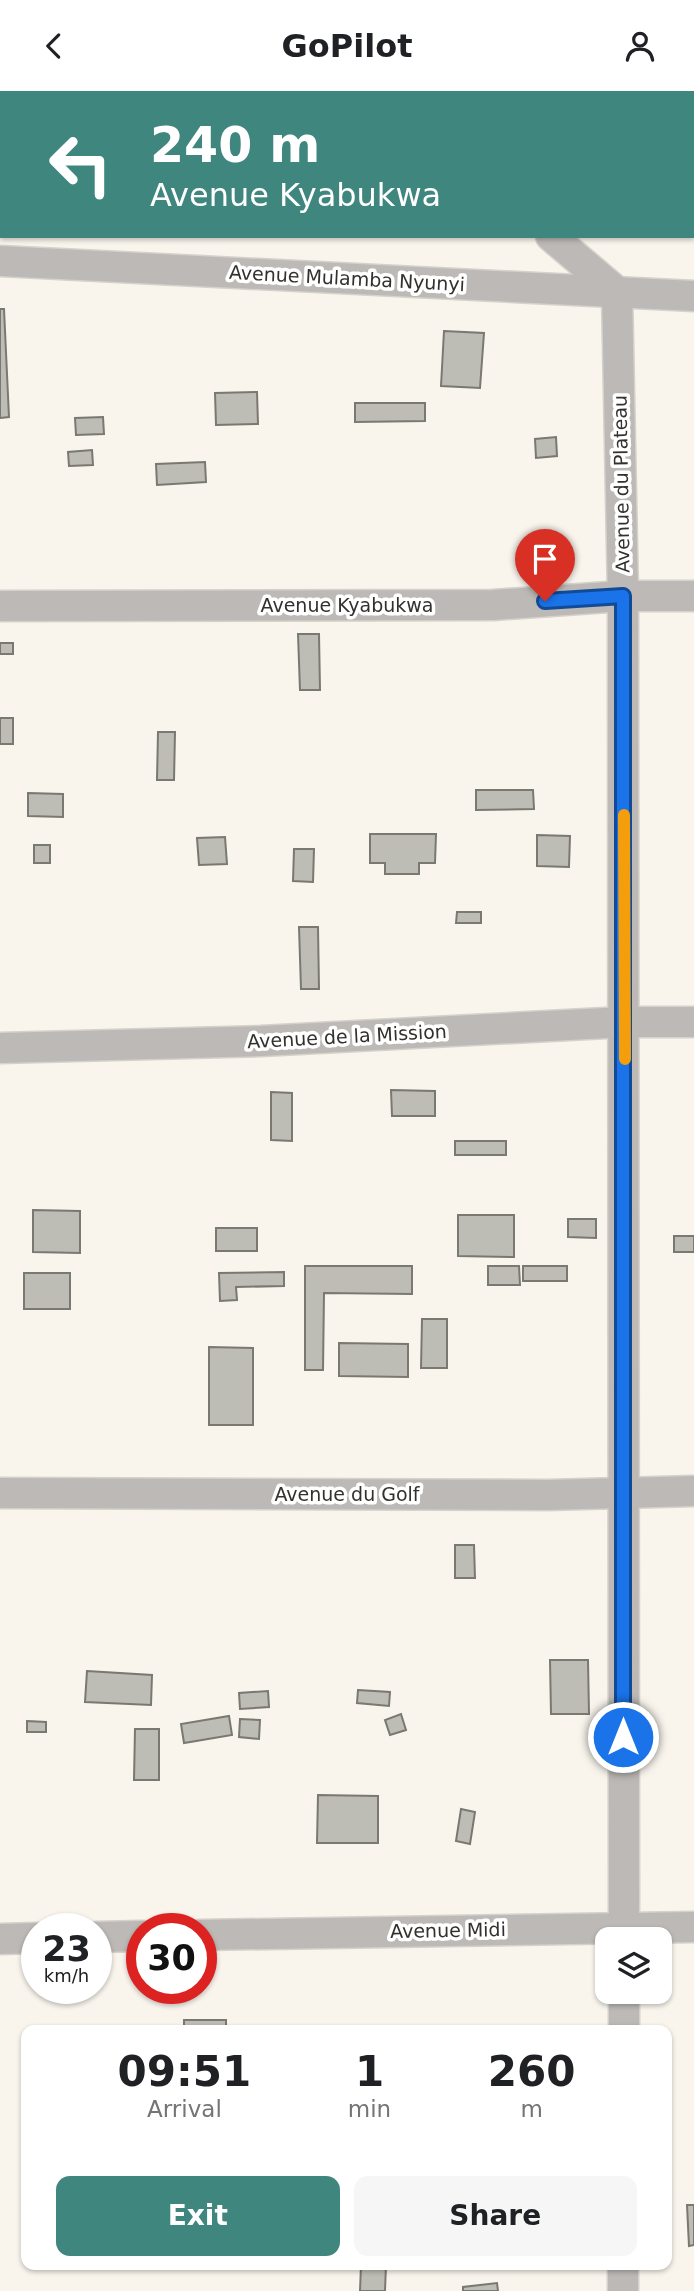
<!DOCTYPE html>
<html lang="en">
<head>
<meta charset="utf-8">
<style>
	:root { --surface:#fff; --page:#f6f6f6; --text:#202124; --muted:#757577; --accent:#3f867e }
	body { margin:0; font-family:"DejaVu Sans",sans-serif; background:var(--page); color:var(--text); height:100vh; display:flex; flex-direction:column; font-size:26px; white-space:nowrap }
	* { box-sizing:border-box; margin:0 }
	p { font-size:23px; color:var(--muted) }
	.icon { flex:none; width:38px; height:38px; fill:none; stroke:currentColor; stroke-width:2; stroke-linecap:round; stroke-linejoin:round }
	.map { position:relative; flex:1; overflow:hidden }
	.side { position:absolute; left:21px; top:1934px; width:651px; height:245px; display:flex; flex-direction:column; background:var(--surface); border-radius:14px; box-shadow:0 2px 5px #0004 }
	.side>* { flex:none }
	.hud { position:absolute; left:0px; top:0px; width:695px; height:147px; box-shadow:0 2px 5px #0004; background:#3f867e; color:#fff; overflow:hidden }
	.fabs { position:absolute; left:595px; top:1836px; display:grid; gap:14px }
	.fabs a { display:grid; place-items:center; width:77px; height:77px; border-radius:14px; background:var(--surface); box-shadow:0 2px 5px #0004; font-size:35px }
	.speed { position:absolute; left:21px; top:1822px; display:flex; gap:14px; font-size:35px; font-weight:700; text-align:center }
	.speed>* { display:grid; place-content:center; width:91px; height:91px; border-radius:50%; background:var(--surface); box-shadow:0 2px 5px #0004; line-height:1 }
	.speed small { font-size:18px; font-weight:400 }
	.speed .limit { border:10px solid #d22; background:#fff; color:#111 }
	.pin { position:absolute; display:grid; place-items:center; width:60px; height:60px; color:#fff; margin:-72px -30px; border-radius:50% 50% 50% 0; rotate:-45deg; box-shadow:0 0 7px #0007 }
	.pin .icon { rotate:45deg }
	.me { position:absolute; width:77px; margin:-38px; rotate:0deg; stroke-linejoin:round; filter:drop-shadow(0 0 5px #0008) }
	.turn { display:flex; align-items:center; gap:24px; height:147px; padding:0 35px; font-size:32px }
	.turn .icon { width:91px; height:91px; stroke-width:2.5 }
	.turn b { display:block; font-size:49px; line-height:60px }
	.eta { display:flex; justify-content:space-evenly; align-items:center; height:119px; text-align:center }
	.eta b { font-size:42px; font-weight:700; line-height:49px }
	.action { display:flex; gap:14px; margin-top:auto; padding:14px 35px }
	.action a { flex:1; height:80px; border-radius:14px; background:var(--accent); color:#fff; font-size:28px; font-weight:700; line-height:80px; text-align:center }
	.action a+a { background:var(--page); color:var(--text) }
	header { display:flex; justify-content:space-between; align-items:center; height:91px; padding:0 35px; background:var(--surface); font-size:32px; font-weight:700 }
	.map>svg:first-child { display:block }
</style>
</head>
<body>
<header><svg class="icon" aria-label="back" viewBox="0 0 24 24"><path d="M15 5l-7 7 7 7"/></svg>GoPilot<svg class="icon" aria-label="person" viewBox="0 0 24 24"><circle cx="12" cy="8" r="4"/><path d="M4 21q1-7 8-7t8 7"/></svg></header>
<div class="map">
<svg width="694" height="2200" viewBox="0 0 694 2200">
	<rect width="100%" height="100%" fill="#f9f5ed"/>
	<g fill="#bebdb5" stroke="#797871" stroke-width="2">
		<polygon points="0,218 4,218 9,326 0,327"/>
		<polygon points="444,240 484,242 480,297 441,295"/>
		<polygon points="257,301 258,333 216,334 215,302"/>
		<polygon points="355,312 425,312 425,330 355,331"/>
		<polygon points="103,326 104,343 76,344 75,327"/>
		<polygon points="556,346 557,365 536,367 535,348"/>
		<polygon points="92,359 93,374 69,375 68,361"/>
		<polygon points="205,371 206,391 157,394 156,373"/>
		<polygon points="298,543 319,543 320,599 300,599"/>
		<rect x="0" y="552" width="13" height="11"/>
		<rect x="0" y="627" width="13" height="26"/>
		<polygon points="158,641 175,641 174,689 157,689"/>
		<polygon points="476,699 533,699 534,718 476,719"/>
		<polygon points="28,702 63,703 63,726 28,725"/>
		<polygon points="370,743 436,743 435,772 419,772 419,783 385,783 385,772 370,772"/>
		<polygon points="537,744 570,745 569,776 537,775"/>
		<polygon points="225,746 227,773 199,774 197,747"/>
		<rect x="34" y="754" width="16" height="18"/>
		<polygon points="294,758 314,758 313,791 293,790"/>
		<polygon points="457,821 481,821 481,832 456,832"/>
		<polygon points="299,836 318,836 319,898 301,898"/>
		<polygon points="391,999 435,1000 435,1025 392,1025"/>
		<polygon points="271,1001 292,1002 292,1050 271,1049"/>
		<rect x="455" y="1050" width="51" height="14"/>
		<polygon points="33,1119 80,1120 80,1162 33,1161"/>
		<polygon points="458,1124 514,1124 514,1166 458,1165"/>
		<polygon points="568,1128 596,1128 596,1147 568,1146"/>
		<rect x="216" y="1137" width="41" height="23"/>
		<rect x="674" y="1145" width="20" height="16"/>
		<polygon points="305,1175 412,1175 412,1203 324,1202 323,1279 305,1279"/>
		<polygon points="488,1175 519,1175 520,1194 488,1194"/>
		<rect x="523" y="1175" width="44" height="15"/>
		<polygon points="284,1181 284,1195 236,1196 237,1209 220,1210 219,1182"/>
		<rect x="24" y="1182" width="46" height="36"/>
		<polygon points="422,1228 447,1228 447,1277 421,1277"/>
		<polygon points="339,1252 408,1253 408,1286 339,1285"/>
		<polygon points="209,1256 253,1257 253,1334 209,1334"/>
		<polygon points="455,1454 474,1454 475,1487 455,1487"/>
		<polygon points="550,1569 588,1569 589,1623 551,1623"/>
		<polygon points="87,1580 152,1584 151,1614 85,1611"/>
		<polygon points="358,1599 390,1601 389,1615 357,1612"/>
		<polygon points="268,1600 269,1616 240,1618 239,1602"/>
		<polygon points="401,1623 406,1639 390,1644 385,1629"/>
		<polygon points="229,1625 232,1644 184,1652 181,1633"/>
		<polygon points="240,1628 260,1629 259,1648 239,1646"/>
		<polygon points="27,1630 46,1631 46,1641 27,1641"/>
		<polygon points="135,1638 159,1638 159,1689 134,1689"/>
		<polygon points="318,1704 378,1705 378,1752 317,1752"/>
		<polygon points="461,1718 475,1721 470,1753 456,1750"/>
		<rect x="184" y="1929" width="42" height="10"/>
		<polygon points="687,2114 694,2114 694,2154 689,2155"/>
		<polygon points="361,2174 386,2174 385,2200 360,2200"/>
		<polygon points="497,2192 498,2200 463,2200 463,2196"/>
	</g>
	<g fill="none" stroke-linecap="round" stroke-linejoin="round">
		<g stroke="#d5d2cb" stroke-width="33">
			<g id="street">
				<polyline points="378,0 380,2"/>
				<polyline points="551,145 617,201 623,505 624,1848"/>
				<polyline points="0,170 694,205"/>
				<polyline points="0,515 493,514 623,505 694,505"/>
				<polyline points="0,957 261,950 625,931 694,931"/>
				<polyline points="0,1402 548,1404 694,1400"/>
				<polyline points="201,1844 694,1836"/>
				<polyline points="96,1846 142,1845"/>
				<polyline points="0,1848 37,1847"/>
				<polyline points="624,1939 624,1900"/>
				<polyline points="623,2200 623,2174"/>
			</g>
		</g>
		<use href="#street" stroke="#bcb9b6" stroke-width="30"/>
	</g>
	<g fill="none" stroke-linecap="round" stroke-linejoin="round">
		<g stroke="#114b97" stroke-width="18">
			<polyline id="route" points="545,510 623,505 623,1646"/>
		</g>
		<use href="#route" stroke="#1a73e8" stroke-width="12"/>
		<polyline stroke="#f59e0b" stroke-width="12" points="624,724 625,968"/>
	</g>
	<g text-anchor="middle" stroke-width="7" stroke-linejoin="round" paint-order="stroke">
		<g font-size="19" fill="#32312e" stroke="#fff">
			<text transform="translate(347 187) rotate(3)" y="7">Avenue Mulamba Nyunyi</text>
			<text transform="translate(621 393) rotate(-91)" y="7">Avenue du Plateau</text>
			<text x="347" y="521">Avenue Kyabukwa</text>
			<text transform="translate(347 945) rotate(-3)" y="7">Avenue de la Mission</text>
			<text x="347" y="1410">Avenue du Golf</text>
			<text transform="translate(448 1839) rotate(-1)" y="7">Avenue Midi</text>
		</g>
	</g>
</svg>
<div class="fabs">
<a><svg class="icon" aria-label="layers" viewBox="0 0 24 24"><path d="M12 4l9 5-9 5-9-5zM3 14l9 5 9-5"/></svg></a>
</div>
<div class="speed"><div>23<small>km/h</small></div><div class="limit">30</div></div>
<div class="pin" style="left:545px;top:510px;background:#d93025"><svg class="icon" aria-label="arrive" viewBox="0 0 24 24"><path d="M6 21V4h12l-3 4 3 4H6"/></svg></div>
<svg class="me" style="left:623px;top:1646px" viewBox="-20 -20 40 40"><circle r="17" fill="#1a73e8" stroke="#fff" stroke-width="3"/><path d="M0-11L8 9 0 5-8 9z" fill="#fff"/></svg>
<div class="hud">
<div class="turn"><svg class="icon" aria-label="left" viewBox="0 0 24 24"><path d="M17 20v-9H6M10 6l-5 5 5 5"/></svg><div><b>240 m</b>Avenue Kyabukwa</div></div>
</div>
<section class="side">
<div class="eta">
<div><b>09:51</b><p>Arrival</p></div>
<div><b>1</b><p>min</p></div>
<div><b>260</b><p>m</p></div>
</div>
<div class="action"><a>Exit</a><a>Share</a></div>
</section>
</div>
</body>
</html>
